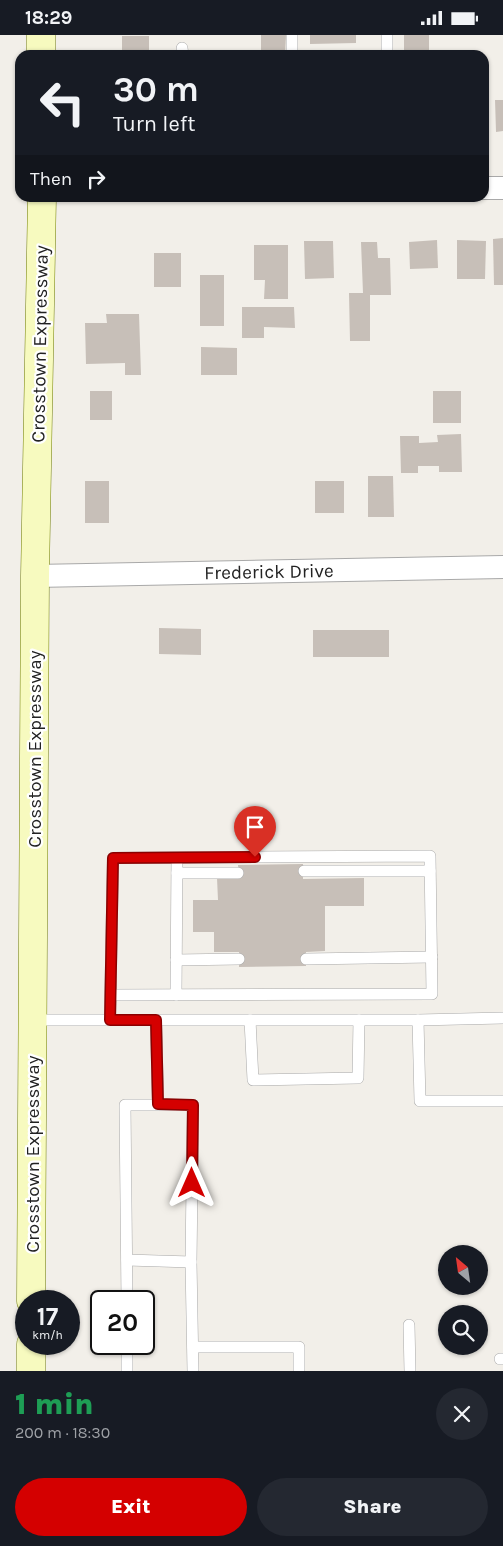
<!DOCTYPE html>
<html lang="en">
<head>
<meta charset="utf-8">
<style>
	:root { --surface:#171b24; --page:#242831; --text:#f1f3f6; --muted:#9ea1a6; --accent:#d40000 }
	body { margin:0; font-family:Karla,sans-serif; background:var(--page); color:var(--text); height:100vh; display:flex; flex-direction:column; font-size:19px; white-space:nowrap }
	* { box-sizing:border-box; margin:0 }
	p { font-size:16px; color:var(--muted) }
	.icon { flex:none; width:28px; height:28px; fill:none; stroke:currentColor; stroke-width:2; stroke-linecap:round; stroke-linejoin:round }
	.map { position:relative; height:1336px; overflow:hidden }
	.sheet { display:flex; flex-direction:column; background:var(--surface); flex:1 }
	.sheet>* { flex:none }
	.hud { position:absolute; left:15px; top:15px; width:474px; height:152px; border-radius:15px; box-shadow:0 1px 4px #0004; background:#171b24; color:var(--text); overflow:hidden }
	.needle { width:32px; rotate:331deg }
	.buttons { position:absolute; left:438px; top:1210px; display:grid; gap:10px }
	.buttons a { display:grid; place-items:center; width:50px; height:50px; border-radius:50%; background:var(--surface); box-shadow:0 1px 4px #0004; font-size:25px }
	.speed { position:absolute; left:15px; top:1255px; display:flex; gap:10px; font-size:25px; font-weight:700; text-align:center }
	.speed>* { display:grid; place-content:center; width:65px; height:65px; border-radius:50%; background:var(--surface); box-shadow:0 1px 4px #0004; line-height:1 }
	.speed small { font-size:12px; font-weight:400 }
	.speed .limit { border:2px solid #111; border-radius:8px; background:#fff; color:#111 }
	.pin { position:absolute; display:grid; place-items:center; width:42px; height:42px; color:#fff; margin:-51px -21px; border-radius:50% 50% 50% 0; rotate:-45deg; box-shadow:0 0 5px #0007 }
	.pin .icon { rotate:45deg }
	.me { position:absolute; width:55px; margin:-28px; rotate:0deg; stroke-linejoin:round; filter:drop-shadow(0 0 4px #0008) }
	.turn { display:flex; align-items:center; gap:18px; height:105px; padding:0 15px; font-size:22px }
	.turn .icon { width:65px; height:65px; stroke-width:2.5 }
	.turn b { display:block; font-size:35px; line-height:42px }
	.then { display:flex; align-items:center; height:48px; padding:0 15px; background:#0003; gap:10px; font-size:19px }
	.round { display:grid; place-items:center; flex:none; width:52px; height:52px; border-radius:26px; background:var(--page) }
	.overview { display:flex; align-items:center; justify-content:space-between; height:85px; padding:0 15px }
	h1 { font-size:30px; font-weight:800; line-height:38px; color:#1e9e55 }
	.action { display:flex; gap:10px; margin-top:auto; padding:10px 15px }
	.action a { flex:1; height:58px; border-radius:30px; background:var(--accent); color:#fff; font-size:20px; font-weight:800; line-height:58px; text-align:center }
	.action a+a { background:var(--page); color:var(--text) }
	.status { display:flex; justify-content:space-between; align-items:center; height:35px; padding:0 25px; background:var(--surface); direction:ltr }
	.status svg { height:14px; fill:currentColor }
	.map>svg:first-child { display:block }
</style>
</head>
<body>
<div class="status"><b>18:29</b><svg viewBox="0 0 49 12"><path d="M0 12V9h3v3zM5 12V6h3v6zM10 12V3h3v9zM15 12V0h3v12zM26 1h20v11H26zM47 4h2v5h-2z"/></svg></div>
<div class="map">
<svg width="503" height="1336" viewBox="0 0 503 1336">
	<rect width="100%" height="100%" fill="#f2efe9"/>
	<g fill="#c7bfb8">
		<polygon points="261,0 286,0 285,20 261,20"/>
		<polygon points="310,0 356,0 356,8 310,9"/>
		<rect x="404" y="0" width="25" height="20"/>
		<rect x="122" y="1" width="27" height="19"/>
		<polygon points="495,65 503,65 503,96 496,97"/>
		<polygon points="503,203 503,250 494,250 493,204"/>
		<polygon points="437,205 438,233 410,234 409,207"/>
		<polygon points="457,205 486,206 485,244 457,244"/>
		<polygon points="304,206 333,206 334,243 305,244"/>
		<polygon points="361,207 377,207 378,223 390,223 391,260 370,260 370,306 350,306 349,258 363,258"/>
		<polygon points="254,210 288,210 288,264 264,264 265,245 254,245"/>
		<rect x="154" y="218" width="27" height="34"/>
		<rect x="200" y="240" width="24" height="51"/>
		<polygon points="242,272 294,272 295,293 264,292 264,303 242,303"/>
		<polygon points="106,279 139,279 141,340 125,340 125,328 86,329 85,288 107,288"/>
		<polygon points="201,312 237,313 237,340 201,340"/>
		<rect x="90" y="356" width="22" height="29"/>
		<rect x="433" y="356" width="28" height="32"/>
		<polygon points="461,399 462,437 439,437 439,431 418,431 418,438 401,438 400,401 419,401 419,408 438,407 437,400"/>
		<polygon points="368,441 393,441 394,482 368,482"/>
		<rect x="85" y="446" width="24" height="42"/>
		<rect x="315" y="446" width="29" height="32"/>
		<polygon points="159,593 201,594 201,620 159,619"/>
		<rect x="313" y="595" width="76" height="27"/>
		<polygon points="303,829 303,844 364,843 364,871 325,871 325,916 306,917 306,931 239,932 239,917 214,917 214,897 193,897 193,865 218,865 217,843 239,843 238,830"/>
	</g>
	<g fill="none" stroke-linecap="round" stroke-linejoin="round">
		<g stroke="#a9a9a9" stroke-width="12">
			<g id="lane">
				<polyline points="292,0 292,20"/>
				<polyline points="182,13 183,20"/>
				<polyline points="387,20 387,0"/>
				<polyline points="304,836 430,836"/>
				<polyline points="177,838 238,838"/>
				<polyline points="306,924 432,922"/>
				<polyline points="176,925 239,924"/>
				<polyline points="176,960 177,823"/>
				<polyline points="33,985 418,985 503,983"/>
				<polyline points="110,985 113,823 430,821 432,959 111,960"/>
				<polyline points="156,985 158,1069"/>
				<polyline points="250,985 253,1045 358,1043 359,985"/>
				<polyline points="418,985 420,1066 503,1066"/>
				<polyline points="127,1225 191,1227"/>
				<polyline points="127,1266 125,1070 193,1070 191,1227 193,1336"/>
				<polyline points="409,1290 410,1336"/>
				<polyline points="193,1312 299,1312 299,1336"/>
				<polyline points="500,1324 503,1324"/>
				<polyline points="127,1336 127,1309"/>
			</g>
		</g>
		<g stroke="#a9a9a9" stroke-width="24">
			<g id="street">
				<polyline points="484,153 503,153"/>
				<polyline points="35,541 503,532"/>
			</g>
		</g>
		<g stroke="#707d05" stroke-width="29">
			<g id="secondary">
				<polyline points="41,0 41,20"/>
				<polyline points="31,1266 35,541 42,162"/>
				<polyline points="31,1336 31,1309"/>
			</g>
		</g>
		<use href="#lane" stroke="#fff" stroke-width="11"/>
		<use href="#street" stroke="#fff" stroke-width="22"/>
		<use href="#secondary" stroke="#f7fabf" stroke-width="28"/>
	</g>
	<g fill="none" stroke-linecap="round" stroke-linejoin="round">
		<g stroke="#8a0000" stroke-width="12">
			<polyline id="route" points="192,1148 193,1070 158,1069 156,985 110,985 113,823 255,822"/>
		</g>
		<use href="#route" stroke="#d40000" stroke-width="9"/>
	</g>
	<g text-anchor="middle" stroke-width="4.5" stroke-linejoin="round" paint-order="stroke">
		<g font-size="19" fill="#222" stroke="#fff">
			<text transform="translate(39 309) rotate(-89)" y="7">Crosstown Expressway</text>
			<text transform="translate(269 536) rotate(-1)" y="7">Frederick Drive</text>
			<text transform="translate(34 714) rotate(-90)" y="7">Crosstown Expressway</text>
			<text transform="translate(32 1119) rotate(-90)" y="7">Crosstown Expressway</text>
		</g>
	</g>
</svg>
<div class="buttons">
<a><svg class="needle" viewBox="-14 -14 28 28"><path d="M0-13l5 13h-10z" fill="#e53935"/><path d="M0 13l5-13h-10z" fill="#9ea1a6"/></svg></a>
<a><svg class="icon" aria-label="search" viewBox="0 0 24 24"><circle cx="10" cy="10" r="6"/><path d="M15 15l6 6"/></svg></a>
</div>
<div class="speed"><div>17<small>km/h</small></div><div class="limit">20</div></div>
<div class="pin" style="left:255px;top:822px;background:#d93025"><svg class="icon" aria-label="arrive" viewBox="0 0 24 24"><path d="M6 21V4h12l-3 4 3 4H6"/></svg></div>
<svg class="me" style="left:192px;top:1148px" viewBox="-20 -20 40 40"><path d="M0-17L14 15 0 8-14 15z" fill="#d40000" stroke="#fff" stroke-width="4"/></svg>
<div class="hud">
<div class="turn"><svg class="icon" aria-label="left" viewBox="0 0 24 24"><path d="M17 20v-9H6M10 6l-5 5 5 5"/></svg><div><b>30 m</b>Turn left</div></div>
<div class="then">Then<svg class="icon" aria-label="right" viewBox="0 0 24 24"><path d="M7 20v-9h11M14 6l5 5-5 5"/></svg></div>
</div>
</div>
<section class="sheet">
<div class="overview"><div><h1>1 min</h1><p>200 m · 18:30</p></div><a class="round"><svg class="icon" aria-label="close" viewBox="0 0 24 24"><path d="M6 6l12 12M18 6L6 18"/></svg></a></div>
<div class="action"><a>Exit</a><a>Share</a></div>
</section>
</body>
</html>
